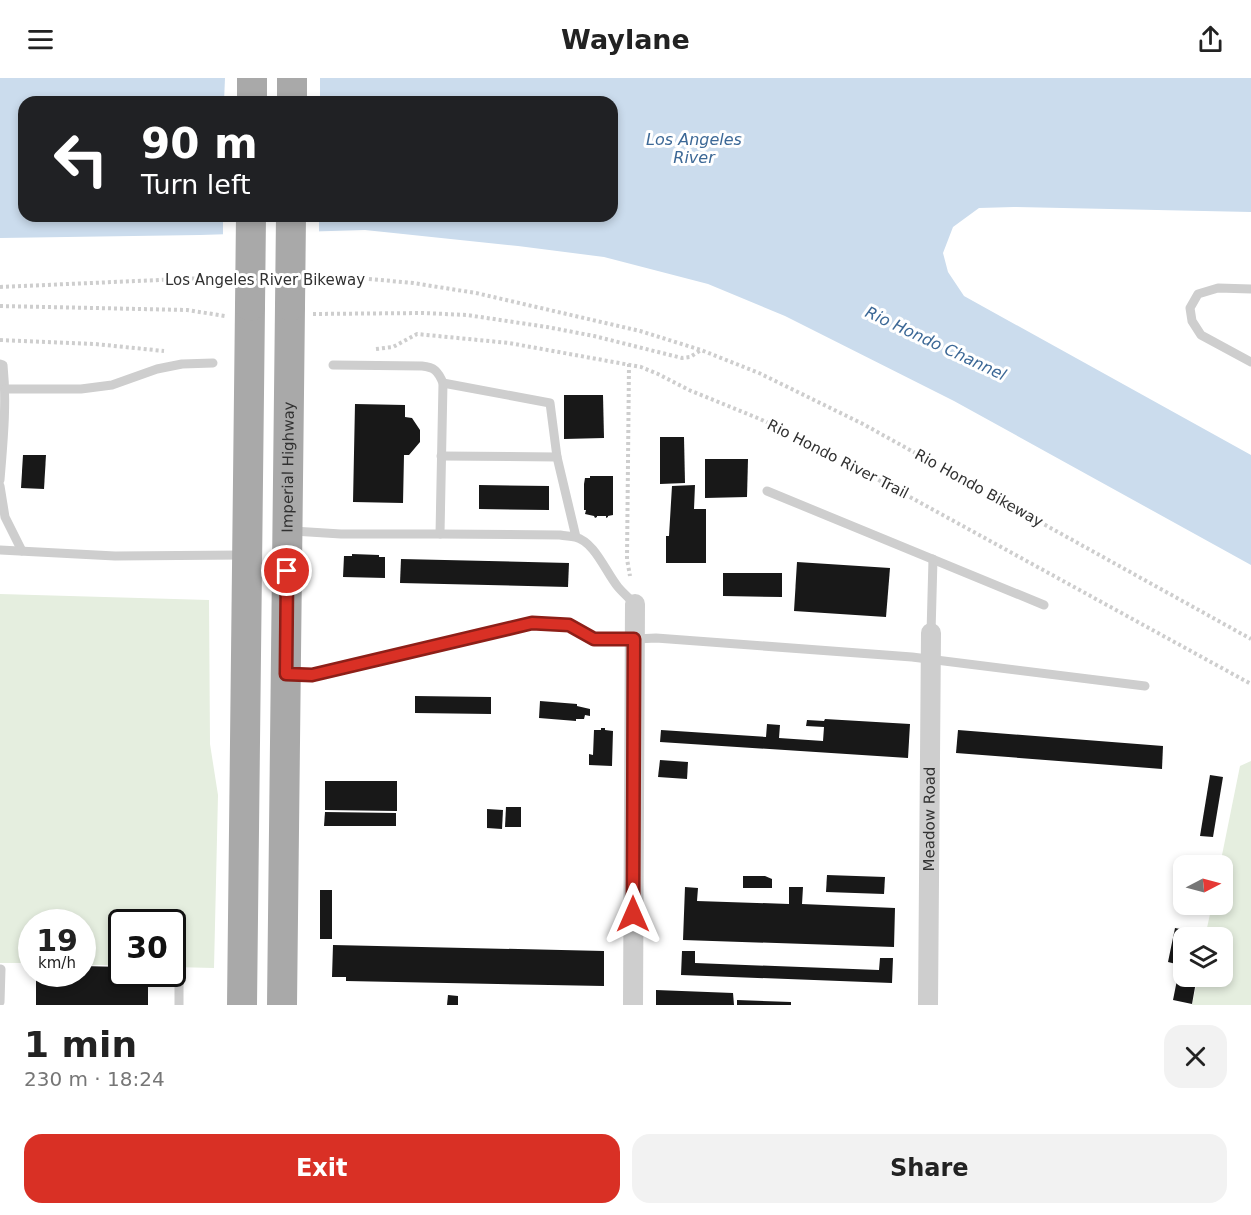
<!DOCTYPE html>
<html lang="en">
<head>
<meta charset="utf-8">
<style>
	:root { --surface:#fff; --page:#f2f2f2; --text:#222; --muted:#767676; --accent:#d93025 }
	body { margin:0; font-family:"DejaVu Sans",sans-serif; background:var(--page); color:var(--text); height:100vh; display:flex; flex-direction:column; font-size:22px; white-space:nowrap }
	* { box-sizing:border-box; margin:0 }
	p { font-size:20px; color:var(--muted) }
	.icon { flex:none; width:33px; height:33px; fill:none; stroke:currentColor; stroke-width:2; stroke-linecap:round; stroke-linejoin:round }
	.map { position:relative; height:927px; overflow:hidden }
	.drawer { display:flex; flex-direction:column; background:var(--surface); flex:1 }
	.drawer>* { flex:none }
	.banner { position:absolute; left:18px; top:18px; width:600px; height:126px; border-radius:18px; box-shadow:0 3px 9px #0003; background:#202124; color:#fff; overflow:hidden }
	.needle { width:39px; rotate:84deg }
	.buttons { position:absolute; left:1173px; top:777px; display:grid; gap:12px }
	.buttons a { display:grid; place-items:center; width:60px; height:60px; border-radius:12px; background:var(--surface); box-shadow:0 3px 9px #0003; font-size:30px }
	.speed { position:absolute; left:18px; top:831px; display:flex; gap:12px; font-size:30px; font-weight:700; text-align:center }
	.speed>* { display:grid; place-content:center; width:78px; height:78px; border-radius:50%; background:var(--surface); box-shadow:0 3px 9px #0003; line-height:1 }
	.speed small { font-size:15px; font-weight:400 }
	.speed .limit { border:3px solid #111; border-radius:9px; background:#fff; color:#111 }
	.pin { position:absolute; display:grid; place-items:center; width:51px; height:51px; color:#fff; margin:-26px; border:3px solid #fff; border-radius:50%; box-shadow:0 2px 6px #0007 }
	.me { position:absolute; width:66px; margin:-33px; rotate:0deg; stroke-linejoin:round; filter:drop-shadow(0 0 4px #0008) }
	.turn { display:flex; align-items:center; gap:21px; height:126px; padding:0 24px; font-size:27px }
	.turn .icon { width:78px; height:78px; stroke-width:2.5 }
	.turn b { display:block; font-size:42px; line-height:51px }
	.round { display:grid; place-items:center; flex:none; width:63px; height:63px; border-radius:18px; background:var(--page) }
	.overview { display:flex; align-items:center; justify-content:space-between; height:102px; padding:0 24px }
	h1 { font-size:36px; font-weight:800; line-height:45px }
	.action { display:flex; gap:12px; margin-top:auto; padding:12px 24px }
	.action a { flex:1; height:69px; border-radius:18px; background:var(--accent); color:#fff; font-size:24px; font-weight:800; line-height:69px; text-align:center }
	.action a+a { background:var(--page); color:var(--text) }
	header { display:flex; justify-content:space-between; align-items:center; height:78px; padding:0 24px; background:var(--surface); font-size:27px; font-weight:800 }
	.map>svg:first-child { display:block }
</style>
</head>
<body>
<header><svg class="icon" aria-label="menu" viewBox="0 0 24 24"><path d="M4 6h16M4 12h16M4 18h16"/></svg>Waylane<svg class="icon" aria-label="share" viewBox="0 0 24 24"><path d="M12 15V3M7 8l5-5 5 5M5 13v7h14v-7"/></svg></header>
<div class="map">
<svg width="1251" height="927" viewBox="0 0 1251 927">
	<rect width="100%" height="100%" fill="#fff"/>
	<g fill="#e5eedf">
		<polygon points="0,516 209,522 210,666 218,717 214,890 173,889 172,844 122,844 121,887 83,887 82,844 32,844 31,885 0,885"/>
		<polygon points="1251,683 1251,927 1192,927 1198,899 1222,898 1222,860 1205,859 1212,827 1222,826 1222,788 1220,787 1240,688"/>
	</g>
	<path fill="#cbdced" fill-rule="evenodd" d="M0,0H1251V134L1014,129L979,130L953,149L943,175L948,194L964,218L1251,377V487L954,323L785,238L708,206L604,179L518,168L365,152L200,157L0,160ZM24,24H612V138H24Z"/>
	<g fill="#fff">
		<polygon points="225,0 320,0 320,24 224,24"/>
		<polygon points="223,138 319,138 319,156 223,160"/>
	</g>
	<g fill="#181818">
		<polygon points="564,317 603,317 604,360 564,361"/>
		<polygon points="355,326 405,327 405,339 412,340 420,352 420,364 409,377 404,377 403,425 353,424"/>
		<polygon points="660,359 684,359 685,405 660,406"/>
		<polygon points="23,377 46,377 44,411 21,410"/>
		<polygon points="705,381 748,381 747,419 705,420"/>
		<polygon points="590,398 613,398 613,437 608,438 608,439 606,440 606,438 597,438 597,439 595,440 594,438 585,436 586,432 584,432 584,406 585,400 590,400"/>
		<polygon points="479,407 549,408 549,432 479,431"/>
		<polygon points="695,407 694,431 706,431 706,485 666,485 666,458 669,458 672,408"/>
		<polygon points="352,476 379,477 379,479 385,479 385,500 343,499 344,478 352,478"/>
		<polygon points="401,481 569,485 568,509 400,505"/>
		<polygon points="797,484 890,490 886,539 794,533"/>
		<polygon points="723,495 782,495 782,519 723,518"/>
		<polygon points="415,618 491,619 491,636 415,635"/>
		<polygon points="540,623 577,626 577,628 590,631 590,638 585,637 584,641 576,641 576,643 539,640"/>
		<polygon points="825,641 910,646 908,680 660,664 661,652 766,659 767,646 780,647 779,660 823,663 824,649 806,648 807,642 824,643"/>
		<polygon points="601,650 605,650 605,652 613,653 612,688 589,687 589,676 593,677 594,652 601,652"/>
		<polygon points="958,652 1163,668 1162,691 956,675"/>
		<polygon points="660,682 688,684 687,701 658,699"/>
		<polygon points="1210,697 1223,699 1213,759 1200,758"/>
		<polygon points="325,703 397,703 397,733 325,732"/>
		<polygon points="506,729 521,729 521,749 505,749"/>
		<polygon points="487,731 503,732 502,751 487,750"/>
		<polygon points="325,734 396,735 396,748 324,748"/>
		<polygon points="827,797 885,799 884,816 826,814"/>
		<polygon points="743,798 765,798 772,801 772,810 743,810"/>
		<polygon points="685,809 698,810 697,823 789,826 789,809 803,809 802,826 895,830 894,869 683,862"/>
		<rect x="320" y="812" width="12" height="49"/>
		<polygon points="1175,850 1206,856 1205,860 1184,860 1184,898 1197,898 1192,926 1173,922 1180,887 1168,884"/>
		<polygon points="333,867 604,873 604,908 346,903 346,899 332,899"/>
		<polygon points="682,873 695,873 695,885 879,892 880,880 893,880 892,905 681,897"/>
		<polygon points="82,888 122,889 122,896 148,896 148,927 36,927 36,896 82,896"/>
		<polygon points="656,912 733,915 734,927 656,927"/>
		<polygon points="448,917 458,918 458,927 447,927"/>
		<polygon points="737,922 791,924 791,927 737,927"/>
	</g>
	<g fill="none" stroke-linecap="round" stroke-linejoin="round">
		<g stroke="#cecece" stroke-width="4" stroke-dasharray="3 3" stroke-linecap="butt">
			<polyline points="315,199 359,200 413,205 476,215 640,253 701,272 759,295 863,346 1251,561"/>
			<polyline points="0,209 227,199"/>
			<polyline points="0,228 187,232 225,238"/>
			<polyline points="313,236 423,235 467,237 547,249 594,258 682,280 690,279 701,272"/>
			<polyline points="0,262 95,266 164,273"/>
			<polyline points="376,271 393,269 417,256 509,265 641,289 658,296 689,312 760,341 826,373 1251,606"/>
			<polyline points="629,286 627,481 630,498"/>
		</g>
		<g stroke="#cecece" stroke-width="9">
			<polyline points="1251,211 1218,210 1198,216 1190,230 1192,243 1201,257 1251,284"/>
			<path d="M0,286L3,287C7,326 3,364 0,402"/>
			<path d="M333,287L422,288C434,289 438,293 443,305L440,456"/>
			<polyline points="443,305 550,325 557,379 576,459"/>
			<polyline points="6,311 81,311 112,307 157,291 182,286 213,285"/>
			<polyline points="441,378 557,379"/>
			<polyline points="0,408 5,439 22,473"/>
			<polyline points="767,413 1044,527"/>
			<path d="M293,453L341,456H440L560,457C565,458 570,458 575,459C595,464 605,493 618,509C623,515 629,520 635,526"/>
			<polyline points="0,472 115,478 242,477"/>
			<polyline points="931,555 933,481"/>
			<polyline points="290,596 312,597 532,545 569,547 594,561 616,562 656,560 912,579 1145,608"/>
			<polyline points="0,924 1,891"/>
			<polyline points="179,927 179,896"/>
		</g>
		<g stroke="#cecece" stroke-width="20">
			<polyline points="633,927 635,526"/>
			<path id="s1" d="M928,927L931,555"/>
		</g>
		<g stroke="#a9a9a9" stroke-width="30">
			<polyline points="252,24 252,0"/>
			<polyline points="292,24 292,0"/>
			<polyline points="242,927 250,228"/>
			<path id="s2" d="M282,927L290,228"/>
		</g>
		<g stroke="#a9a9a9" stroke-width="30">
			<polyline points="250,228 251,138"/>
			<polyline points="290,228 291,138"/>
		</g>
	</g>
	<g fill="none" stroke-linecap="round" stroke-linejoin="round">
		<g stroke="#8d1f18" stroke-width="15">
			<polyline id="route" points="287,493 286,596 312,597 532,545 569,547 594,561 634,561 633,836"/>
		</g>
		<use href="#route" stroke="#d93025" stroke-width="10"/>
	</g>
	<g text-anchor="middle" stroke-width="6" stroke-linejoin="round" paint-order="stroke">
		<g font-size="15" fill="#313131" stroke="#fff">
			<text x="265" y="207">Los Angeles River Bikeway</text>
			<text transform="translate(838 381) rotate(27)" y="5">Rio Hondo River Trail</text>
			<text dy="5" stroke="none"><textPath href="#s2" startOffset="538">Imperial Highway</textPath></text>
			<text transform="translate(979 410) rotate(29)" y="5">Rio Hondo Bikeway</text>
			<text dy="5" stroke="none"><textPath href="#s1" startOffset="186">Meadow Road</textPath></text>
		</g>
		<g font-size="16" font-style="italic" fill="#3c6896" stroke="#fff">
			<text x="694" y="67">Los Angeles<tspan x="694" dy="18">River</tspan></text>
			<text transform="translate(936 265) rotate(25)" y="6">Rio Hondo Channel</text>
		</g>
	</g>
</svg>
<div class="buttons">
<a><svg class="needle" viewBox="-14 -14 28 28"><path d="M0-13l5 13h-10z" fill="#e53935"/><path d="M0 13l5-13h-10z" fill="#767676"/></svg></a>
<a><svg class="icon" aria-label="layers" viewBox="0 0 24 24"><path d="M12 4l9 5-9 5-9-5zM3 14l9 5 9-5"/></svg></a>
</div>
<div class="speed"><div>19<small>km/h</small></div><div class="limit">30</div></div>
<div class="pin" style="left:287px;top:493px;background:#d93025"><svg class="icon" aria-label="arrive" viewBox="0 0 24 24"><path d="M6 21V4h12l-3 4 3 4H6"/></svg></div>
<svg class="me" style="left:633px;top:836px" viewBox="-20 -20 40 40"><path d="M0-17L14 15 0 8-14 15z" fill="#d93025" stroke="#fff" stroke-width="4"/></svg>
<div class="banner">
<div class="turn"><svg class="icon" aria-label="left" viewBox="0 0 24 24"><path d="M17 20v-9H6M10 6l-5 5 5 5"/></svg><div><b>90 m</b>Turn left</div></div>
</div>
</div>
<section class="drawer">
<div class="overview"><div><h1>1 min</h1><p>230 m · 18:24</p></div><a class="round"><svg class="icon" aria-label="close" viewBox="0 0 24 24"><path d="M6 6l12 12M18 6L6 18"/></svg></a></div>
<div class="action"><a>Exit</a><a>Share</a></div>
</section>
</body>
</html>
